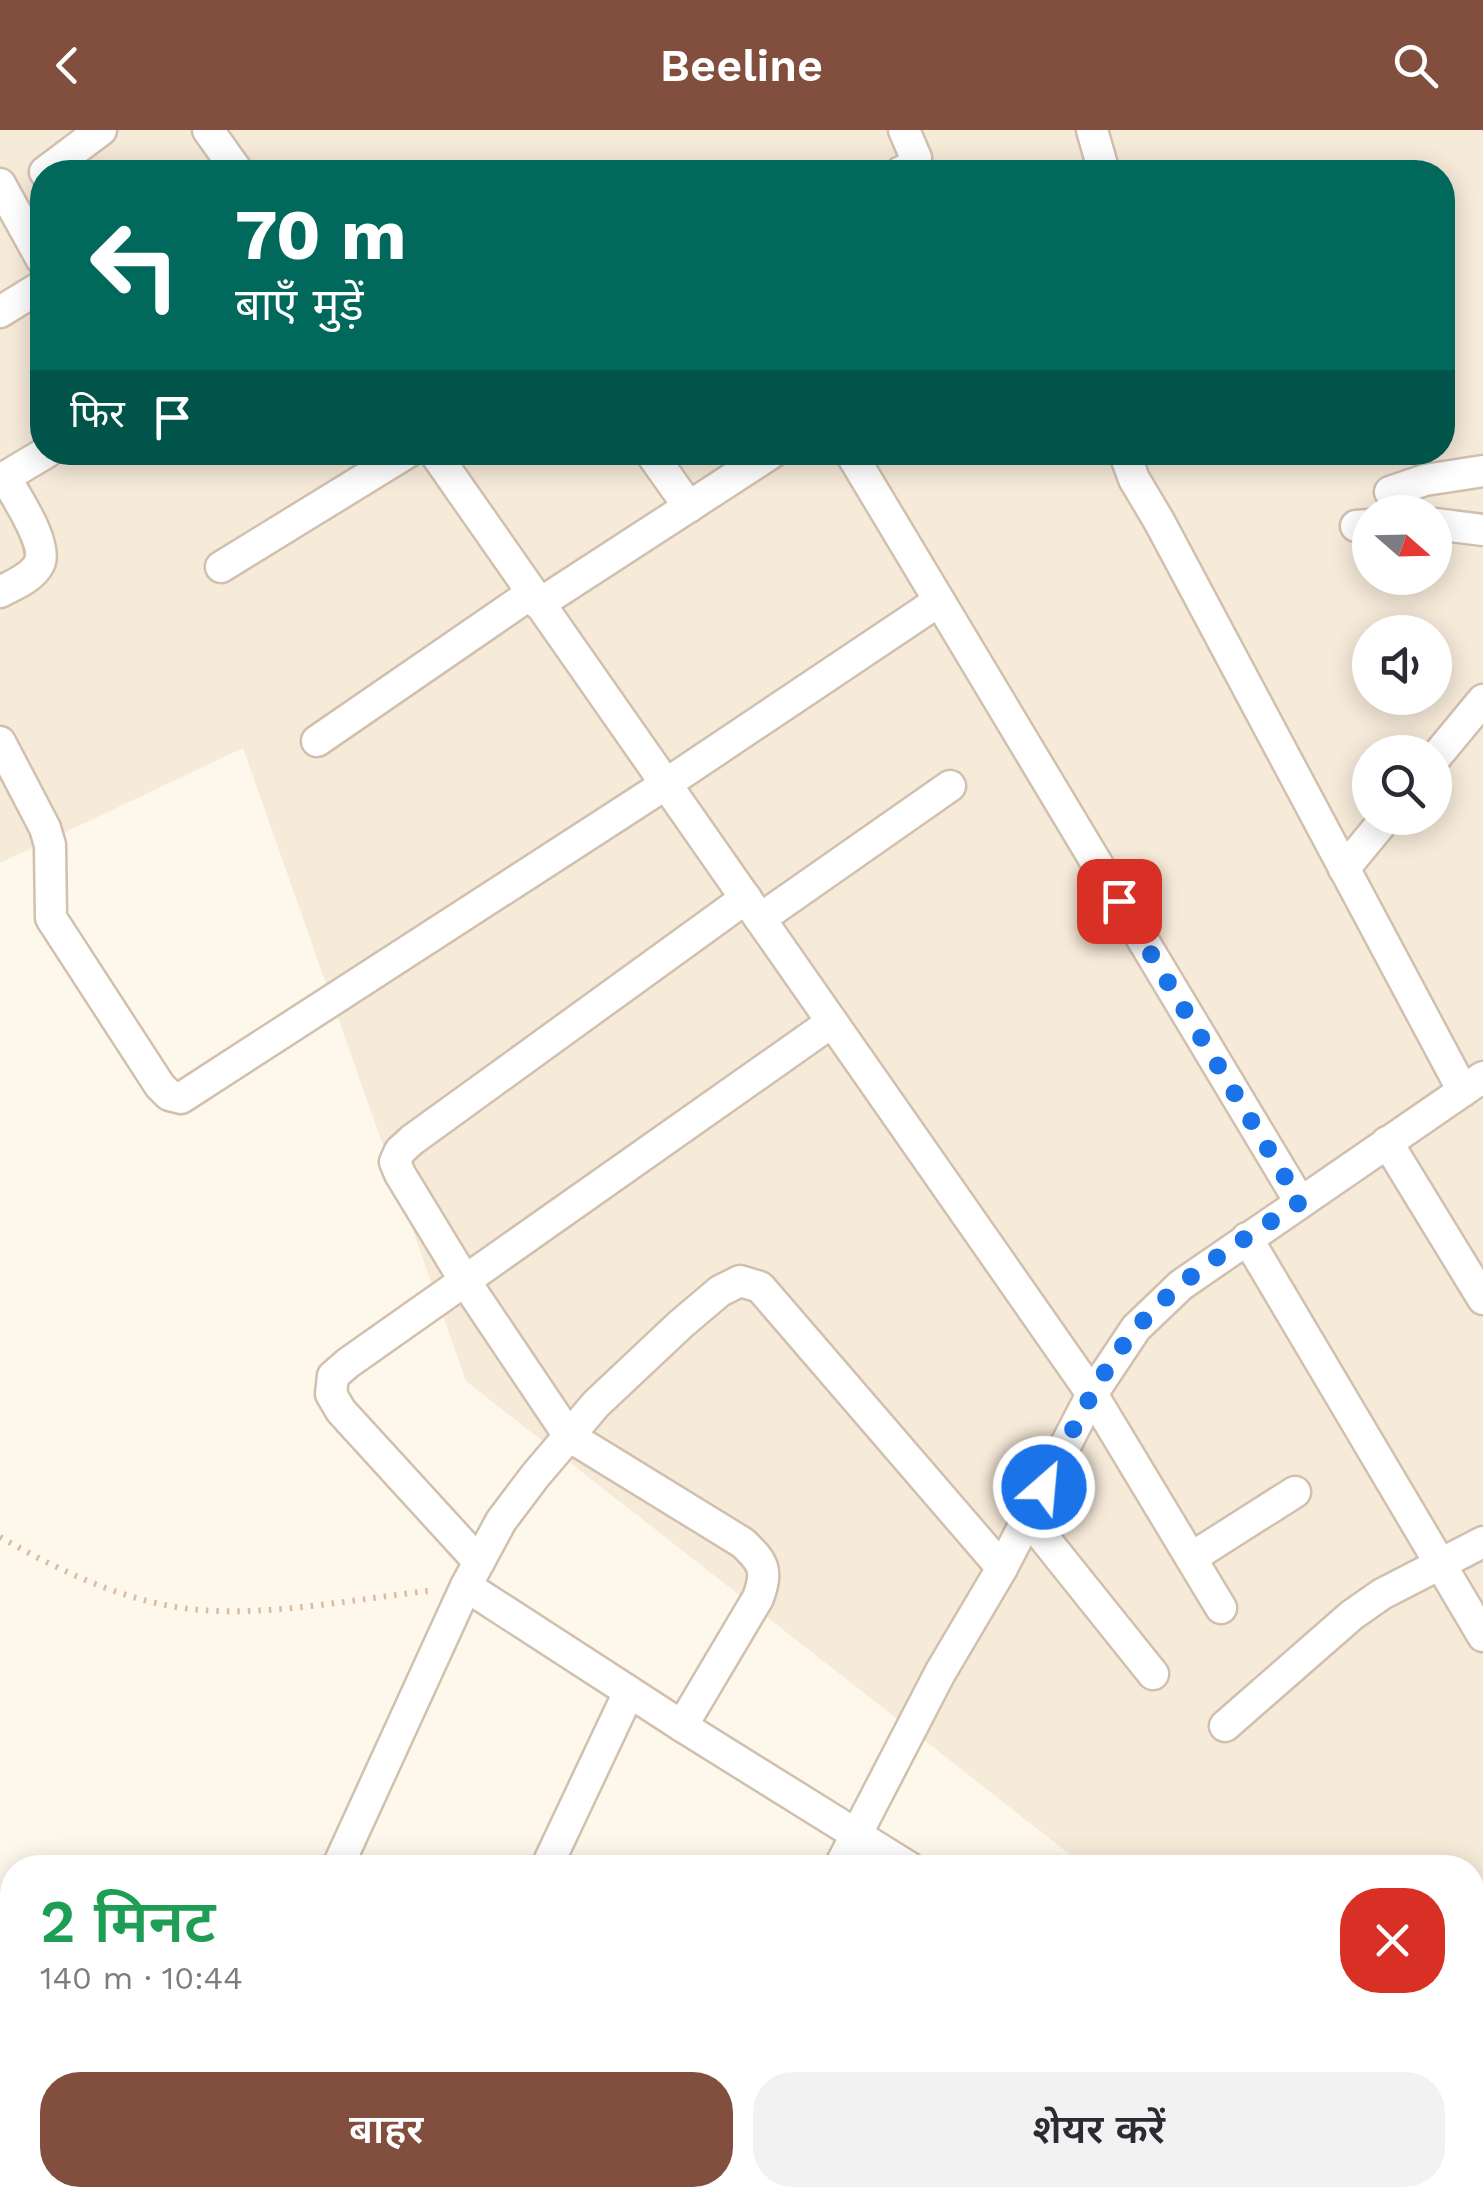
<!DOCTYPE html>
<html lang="hi">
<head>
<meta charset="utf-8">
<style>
	:root { --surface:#fff; --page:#f2f2f3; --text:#2b2b33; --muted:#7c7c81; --accent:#824e3e }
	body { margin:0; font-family:"Work Sans","Noto Sans Devanagari",sans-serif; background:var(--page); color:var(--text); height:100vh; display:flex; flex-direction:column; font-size:38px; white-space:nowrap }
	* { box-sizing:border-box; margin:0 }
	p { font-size:32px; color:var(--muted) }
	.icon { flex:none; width:55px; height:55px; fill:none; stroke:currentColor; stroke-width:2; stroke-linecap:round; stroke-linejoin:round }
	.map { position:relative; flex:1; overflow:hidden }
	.details { position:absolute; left:0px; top:1725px; width:1485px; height:352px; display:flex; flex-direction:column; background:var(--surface); border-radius:40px 40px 0 0; box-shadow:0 5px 25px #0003 }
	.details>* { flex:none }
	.banner { position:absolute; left:30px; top:30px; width:1425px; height:305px; border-radius:40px; box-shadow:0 5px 25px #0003; background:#00695c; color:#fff; overflow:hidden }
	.needle { width:65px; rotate:110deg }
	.fabs { position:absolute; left:1352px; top:365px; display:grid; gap:20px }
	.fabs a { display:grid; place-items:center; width:100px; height:100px; border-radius:50%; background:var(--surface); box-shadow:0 5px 25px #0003; font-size:50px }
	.pin { position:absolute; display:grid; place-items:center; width:85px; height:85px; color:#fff; margin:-42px; border-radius:20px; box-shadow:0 5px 15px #0006 }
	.me { position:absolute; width:110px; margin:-55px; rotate:27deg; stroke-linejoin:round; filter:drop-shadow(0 0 8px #0008) }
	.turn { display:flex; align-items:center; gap:35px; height:210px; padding:0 40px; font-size:45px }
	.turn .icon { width:130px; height:130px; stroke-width:2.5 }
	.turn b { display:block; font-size:70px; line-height:85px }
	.then { display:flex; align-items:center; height:95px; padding:0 40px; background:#0003; gap:20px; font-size:38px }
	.round { display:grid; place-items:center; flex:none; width:105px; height:105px; border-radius:40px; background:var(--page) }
	.headline { display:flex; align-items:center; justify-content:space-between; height:170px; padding:0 40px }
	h1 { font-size:60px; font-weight:600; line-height:75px; color:#1e9e55 }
	.button { display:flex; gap:20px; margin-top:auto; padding:20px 40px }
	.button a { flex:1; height:115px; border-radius:40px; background:var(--accent); color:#fff; font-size:40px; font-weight:600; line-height:115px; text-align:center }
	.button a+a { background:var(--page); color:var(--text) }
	header { display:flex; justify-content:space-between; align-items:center; height:130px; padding:0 40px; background:var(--accent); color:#fff; font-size:45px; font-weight:600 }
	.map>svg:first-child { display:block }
</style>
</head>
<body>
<header><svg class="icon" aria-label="back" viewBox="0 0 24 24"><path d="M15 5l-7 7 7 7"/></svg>Beeline<svg class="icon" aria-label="search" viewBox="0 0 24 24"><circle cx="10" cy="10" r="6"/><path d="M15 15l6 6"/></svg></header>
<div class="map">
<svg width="1483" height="2077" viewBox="0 0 1483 2077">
	<rect width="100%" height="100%" fill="#fef7eb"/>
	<path fill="#f6ead9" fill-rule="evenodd" d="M0,0H1483V2049L1472,2041V1738L1086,1737L466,1251L243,618L0,733ZM42,42H1442V322H42ZM1370,382H1435V448H1370ZM1370,502H1435V568H1370ZM1370,622H1435V688H1370Z"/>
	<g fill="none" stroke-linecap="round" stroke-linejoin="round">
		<g stroke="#d2c0af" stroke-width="35">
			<g id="street">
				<polyline points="208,0 238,42"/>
				<polyline points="1092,0 1104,42"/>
				<polyline points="45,42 101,0"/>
				<polyline points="901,42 911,38 916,28 904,0"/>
				<polyline points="0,54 42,130"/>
				<polyline points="0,182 42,156"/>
				<polyline points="434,322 1092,1264 1221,1478"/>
				<polyline points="650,322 689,377"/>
				<polyline points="850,322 1300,1072"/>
				<polyline points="1124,322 1134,349 1159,391 1463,961"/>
				<polyline points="0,350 47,322"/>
				<polyline points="1390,362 1425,350 1483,341"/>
				<polyline points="1435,394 1483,400"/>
				<polyline points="1356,396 1370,395"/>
				<polyline points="221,437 408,322"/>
				<path d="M0,462C13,455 32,448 39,434C49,415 15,365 5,347"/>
				<polyline points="539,474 773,322"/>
				<polyline points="317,611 532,463"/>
				<polyline points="0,612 45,698 50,715 51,788 160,956 169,965 181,968 666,654 939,471"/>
				<polyline points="1435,628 1483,570"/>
				<polyline points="1344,739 1386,688"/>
				<polyline points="760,789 950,656"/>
				<polyline points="1387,1012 1483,1169"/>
				<polyline points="1247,1108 1483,1506"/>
				<polyline points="1028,1388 1153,1544"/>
				<polyline points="1191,1428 1295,1362"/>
				<polyline points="479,1432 341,1281 331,1264 333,1246 348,1233 832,892"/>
				<polyline points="466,1456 682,1596 910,1738"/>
				<path d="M682,1596L758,1468C768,1440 764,1433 743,1413L569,1306L465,1151L400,1044L395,1032L400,1021L412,1010L746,768"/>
				<polyline points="1225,1596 1352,1485 1382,1464 1483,1412"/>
				<polyline points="337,1738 466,1456 501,1391 535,1346 596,1274 681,1194 720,1161 740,1151 760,1157 1002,1438"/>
				<polyline points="546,1738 629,1562"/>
				<polyline points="839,1738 940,1543 1002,1438 1092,1264 1136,1198 1181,1155 1483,947"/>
				<polyline points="253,2065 276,2077"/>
				<polyline points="1387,2065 1404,2077"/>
				<polyline points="181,2077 187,2065"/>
				<polyline points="385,2077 391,2065"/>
				<polyline points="673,2077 679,2065"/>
				<polyline points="728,2077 734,2065"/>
				<polyline points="1046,2077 1052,2065"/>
			</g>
		</g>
		<path stroke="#dbbca3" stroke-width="6" stroke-dasharray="2.5 8" stroke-linecap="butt" d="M0,1407C61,1442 129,1474 200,1480C271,1486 356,1469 428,1461"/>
		<use href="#street" stroke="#fff" stroke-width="30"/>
	</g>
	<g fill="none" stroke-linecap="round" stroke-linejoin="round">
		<path stroke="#1a73e8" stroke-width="18" stroke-dasharray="0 32.4" d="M1044,1357C1072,1303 1097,1245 1137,1198C1180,1146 1244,1110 1300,1072L1119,771"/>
	</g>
</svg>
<div class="fabs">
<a><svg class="needle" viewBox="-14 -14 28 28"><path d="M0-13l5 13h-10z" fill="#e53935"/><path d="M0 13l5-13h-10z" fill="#7c7c81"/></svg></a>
<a><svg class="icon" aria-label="sound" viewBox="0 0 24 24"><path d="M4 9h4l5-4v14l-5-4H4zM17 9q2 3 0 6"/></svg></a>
<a><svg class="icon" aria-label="search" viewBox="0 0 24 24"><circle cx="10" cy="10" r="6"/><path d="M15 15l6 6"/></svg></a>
</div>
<div class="pin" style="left:1119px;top:771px;background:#d93025"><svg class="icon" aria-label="arrive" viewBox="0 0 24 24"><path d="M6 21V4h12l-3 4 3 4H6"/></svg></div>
<svg class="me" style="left:1044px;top:1357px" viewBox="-20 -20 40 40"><circle r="17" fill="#1a73e8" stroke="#fff" stroke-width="3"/><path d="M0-11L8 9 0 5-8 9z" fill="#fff"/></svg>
<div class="banner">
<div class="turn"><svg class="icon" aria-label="left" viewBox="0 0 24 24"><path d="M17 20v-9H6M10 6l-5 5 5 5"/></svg><div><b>70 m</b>बाएँ मुड़ें</div></div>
<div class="then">फिर<svg class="icon" aria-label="arrive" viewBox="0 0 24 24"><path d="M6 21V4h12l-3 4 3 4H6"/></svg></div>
</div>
<section class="details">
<div class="headline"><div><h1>2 मिनट</h1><p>140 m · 10:44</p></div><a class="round" style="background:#d93025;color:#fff"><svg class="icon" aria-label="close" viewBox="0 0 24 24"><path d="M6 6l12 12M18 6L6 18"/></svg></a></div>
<div class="button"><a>बाहर</a><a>शेयर करें</a></div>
</section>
</div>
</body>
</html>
